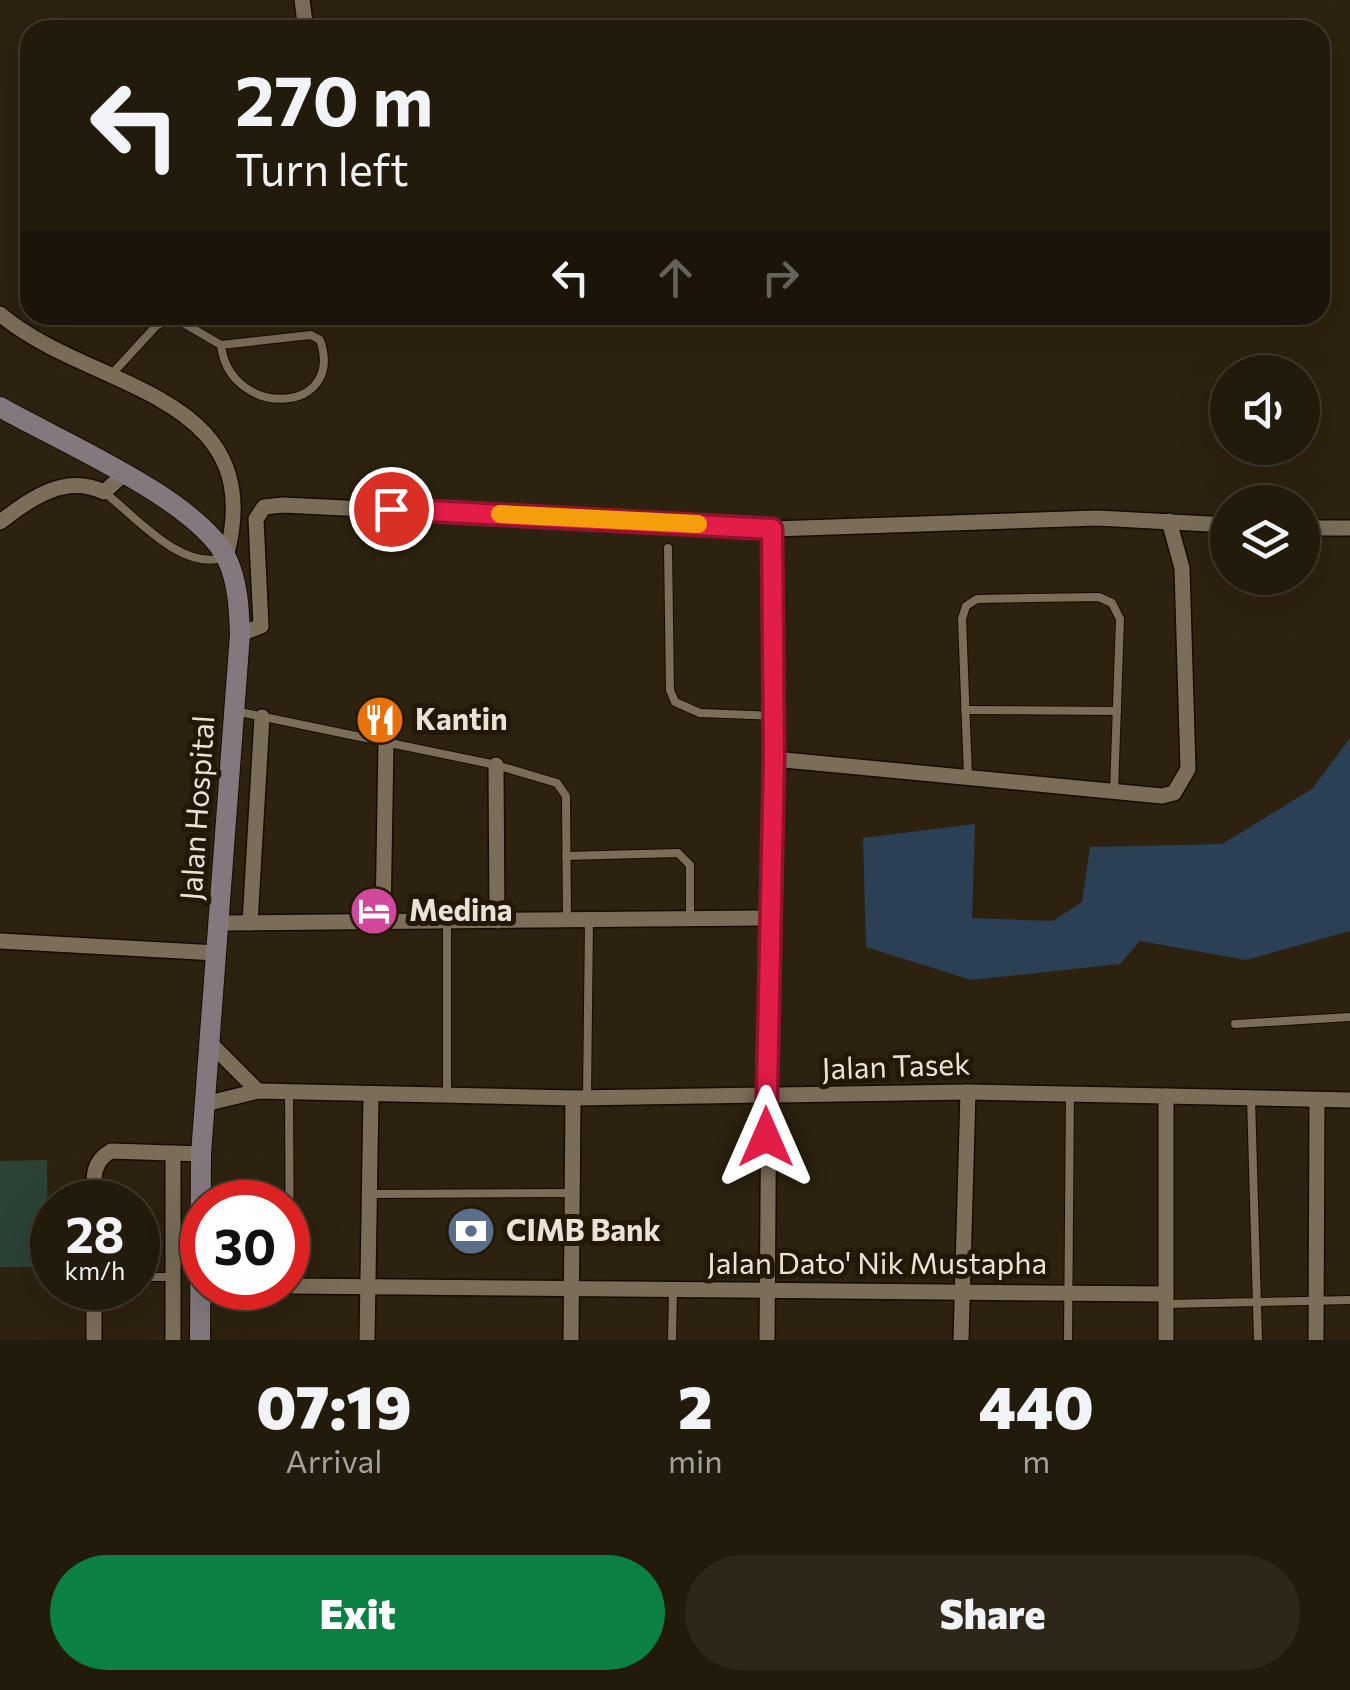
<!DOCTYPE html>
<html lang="en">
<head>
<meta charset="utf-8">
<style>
	:root { --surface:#221a0b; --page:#2e2719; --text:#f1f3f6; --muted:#a2a19d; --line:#3f382c; --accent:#0b8043 }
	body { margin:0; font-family:Commissioner,sans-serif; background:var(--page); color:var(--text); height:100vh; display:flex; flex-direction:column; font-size:38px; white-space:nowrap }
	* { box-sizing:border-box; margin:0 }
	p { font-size:32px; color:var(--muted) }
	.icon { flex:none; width:55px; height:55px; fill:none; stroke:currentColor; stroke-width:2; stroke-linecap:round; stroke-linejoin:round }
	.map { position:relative; height:1340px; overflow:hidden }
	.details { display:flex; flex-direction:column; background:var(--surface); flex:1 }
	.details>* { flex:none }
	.guide { position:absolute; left:20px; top:20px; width:1310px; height:305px; border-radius:30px; box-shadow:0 10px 40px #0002,0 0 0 2px var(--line); background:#221a0b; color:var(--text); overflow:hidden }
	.buttons { position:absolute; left:1210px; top:355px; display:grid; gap:20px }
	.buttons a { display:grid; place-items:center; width:110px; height:110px; border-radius:50%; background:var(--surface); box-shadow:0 10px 40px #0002,0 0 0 2px var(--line); font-size:50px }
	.speed { position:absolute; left:30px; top:1180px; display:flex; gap:20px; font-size:50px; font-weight:700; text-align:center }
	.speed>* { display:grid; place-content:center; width:130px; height:130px; border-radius:50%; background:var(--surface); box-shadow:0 10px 40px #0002,0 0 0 2px var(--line); line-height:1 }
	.speed small { font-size:25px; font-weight:400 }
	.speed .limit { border:15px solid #d22; background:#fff; color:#111 }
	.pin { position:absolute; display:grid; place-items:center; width:85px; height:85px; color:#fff; margin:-42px; border:5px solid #fff; border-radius:50%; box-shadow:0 2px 10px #0007 }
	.me { position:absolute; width:110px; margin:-55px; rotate:0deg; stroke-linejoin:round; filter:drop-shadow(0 0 8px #0008) }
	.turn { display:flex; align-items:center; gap:35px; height:210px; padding:0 50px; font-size:45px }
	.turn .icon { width:130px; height:130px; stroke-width:2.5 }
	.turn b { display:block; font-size:70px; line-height:85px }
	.lanes { display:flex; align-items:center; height:95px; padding:0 50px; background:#0003; justify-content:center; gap:50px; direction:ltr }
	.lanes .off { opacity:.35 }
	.eta { display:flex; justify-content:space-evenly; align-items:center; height:170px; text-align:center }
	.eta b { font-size:60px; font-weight:800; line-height:70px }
	.action { display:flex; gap:20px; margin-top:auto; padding:20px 50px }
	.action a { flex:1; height:115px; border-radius:60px; background:var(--accent); color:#fff; font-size:40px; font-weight:800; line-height:115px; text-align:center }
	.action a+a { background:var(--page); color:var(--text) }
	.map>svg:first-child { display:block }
</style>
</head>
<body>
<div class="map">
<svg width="1350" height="1340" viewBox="0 0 1350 1340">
	<rect width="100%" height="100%" fill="#2d220f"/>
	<polygon fill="#2c4235" points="47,1160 48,1267 0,1267 0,1161"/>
	<polygon fill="#2b3f55" points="1350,738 1350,931 1246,960 1140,941 1120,964 971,980 866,947 863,838 975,824 972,918 1053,921 1082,902 1090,847 1222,844 1312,789"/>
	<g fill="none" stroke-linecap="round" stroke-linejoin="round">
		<g stroke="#150b00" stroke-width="10">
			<g id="service">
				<path d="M173,317L221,345C230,420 346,415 320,340L311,335L221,345"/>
				<polyline points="111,375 156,326 177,315"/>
				<path d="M104,492C135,516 180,570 222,558"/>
				<polyline points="668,548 670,690 675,702 700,713 774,716"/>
				<polyline points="965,710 1117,711"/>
				<polyline points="235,711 496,765 557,783 566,796 567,920"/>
				<polyline points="968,776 962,619 966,606 977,599 1099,597 1112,603 1120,619 1114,791"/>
				<polyline points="566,856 678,853 690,865 690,918"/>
				<polyline points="447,921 447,1096"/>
				<polyline points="1235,1024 1350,1017"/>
				<polyline points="289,1092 290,1286"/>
				<polyline points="587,1098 589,920"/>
				<polyline points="1251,1098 1258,1340"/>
				<polyline points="371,1194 572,1193"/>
				<polyline points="138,1277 173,1277"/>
				<polyline points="1165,1304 1350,1300"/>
				<polyline points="672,1340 673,1290"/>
				<polyline points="1068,1340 1070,1092"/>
			</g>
		</g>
		<g stroke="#150b00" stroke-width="18">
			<g id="minor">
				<polyline points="302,0 306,30"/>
				<path d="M0,314C90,391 272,390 226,557"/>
				<path d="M0,522C31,499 64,473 104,492L122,476"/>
				<polyline points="1302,528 1350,528"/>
				<polyline points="240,634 261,626 256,519 264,507 283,505 773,529 1097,518 1228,525"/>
				<polyline points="774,759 1162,796 1174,793 1188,769 1182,568 1169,521"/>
				<polyline points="496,765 497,921"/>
				<polyline points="383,921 386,742"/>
				<polyline points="219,923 769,918"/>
				<polyline points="250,923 262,717"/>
				<polyline points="0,941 217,953"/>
				<polyline points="210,1043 258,1091"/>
				<polyline points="1166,1096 1350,1100"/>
				<polyline points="205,1104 258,1091 573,1098 968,1092 1166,1096 1166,1340"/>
				<path d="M94,1202C94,1181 90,1163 111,1151L201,1154"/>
				<polyline points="288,1286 1166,1294"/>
				<polyline points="94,1340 94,1288"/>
				<polyline points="173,1340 173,1153"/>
				<polyline points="367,1340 371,1095"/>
				<polyline points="571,1340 573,1098"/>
				<polyline points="767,1340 773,529"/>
				<polyline points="961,1340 968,1092"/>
				<polyline points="1316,1340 1317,1100"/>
			</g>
		</g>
		<g stroke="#150b00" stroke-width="22">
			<path id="secondary" d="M0,407C59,441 199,500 227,559C238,582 239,609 240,634L201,1154L200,1340"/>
		</g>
		<use href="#service" stroke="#7b6e59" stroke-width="8"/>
		<use href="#minor" stroke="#7b6e59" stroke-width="15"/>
		<use href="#secondary" stroke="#83787d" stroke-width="20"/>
	</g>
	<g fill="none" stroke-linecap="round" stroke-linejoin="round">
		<g stroke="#92132f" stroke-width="25">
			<polyline id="route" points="391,509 772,529 774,759 766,1137"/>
		</g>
		<use href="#route" stroke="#e11d48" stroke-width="18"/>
		<polyline stroke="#f59e0b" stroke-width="18" points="500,514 698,524"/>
	</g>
	<defs>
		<g id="restaurant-disc" transform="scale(2.5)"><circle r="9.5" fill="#e8710a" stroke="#231806"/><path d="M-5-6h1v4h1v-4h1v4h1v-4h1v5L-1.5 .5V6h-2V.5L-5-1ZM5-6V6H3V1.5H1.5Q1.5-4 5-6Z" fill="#fff"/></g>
		<g id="hotel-disc" transform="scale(2.5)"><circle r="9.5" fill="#d1479c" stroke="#231806"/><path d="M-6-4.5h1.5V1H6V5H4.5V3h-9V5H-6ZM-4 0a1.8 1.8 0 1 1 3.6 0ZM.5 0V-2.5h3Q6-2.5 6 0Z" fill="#fff"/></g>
		<g id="bank-disc" transform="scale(2.5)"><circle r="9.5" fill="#5c6f8a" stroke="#231806"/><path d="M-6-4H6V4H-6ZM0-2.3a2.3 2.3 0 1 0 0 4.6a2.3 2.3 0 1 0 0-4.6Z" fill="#fff"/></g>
	</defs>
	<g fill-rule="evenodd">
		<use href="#restaurant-disc" x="380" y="720"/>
		<use href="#hotel-disc" x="374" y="911"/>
		<use href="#bank-disc" x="471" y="1231"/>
	</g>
	<g text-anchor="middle" stroke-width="10" stroke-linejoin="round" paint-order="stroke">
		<g font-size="30" font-weight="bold" fill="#ebe3d8" stroke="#231806" text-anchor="start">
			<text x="415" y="730">Kantin</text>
			<text x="409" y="921">Medina</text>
			<text x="506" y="1241">CIMB Bank</text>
		</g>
		<g font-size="30" fill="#ebe3d8" stroke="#231806">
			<text transform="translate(198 808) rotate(-86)" y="10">Jalan Hospital</text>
			<text transform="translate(896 1067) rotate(-2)" y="10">Jalan Tasek</text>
			<text x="877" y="1274">Jalan Dato' Nik Mustapha</text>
		</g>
	</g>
</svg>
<div class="buttons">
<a><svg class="icon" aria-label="sound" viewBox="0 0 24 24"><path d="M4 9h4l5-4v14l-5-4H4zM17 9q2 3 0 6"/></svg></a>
<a><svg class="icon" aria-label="layers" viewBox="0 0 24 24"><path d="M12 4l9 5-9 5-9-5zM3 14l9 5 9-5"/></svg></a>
</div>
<div class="speed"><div>28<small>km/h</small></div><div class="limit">30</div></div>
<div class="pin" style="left:391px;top:509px;background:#d93025"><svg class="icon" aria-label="arrive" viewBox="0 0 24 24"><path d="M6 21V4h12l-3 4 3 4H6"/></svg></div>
<svg class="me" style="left:766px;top:1137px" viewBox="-20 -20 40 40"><path d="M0-17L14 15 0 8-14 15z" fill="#e11d48" stroke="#fff" stroke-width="4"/></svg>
<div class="guide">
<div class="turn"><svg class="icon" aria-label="left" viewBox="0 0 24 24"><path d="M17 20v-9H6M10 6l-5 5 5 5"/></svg><div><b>270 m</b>Turn left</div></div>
<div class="lanes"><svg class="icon" aria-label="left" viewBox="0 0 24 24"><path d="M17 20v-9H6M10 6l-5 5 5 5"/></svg><svg class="icon off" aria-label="ahead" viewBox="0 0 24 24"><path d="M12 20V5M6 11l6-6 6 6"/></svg><svg class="icon off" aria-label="right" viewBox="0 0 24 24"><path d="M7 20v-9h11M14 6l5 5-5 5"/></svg></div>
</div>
</div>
<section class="details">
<div class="eta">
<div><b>07:19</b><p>Arrival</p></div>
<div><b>2</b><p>min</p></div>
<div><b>440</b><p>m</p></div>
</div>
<div class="action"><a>Exit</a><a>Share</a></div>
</section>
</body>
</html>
